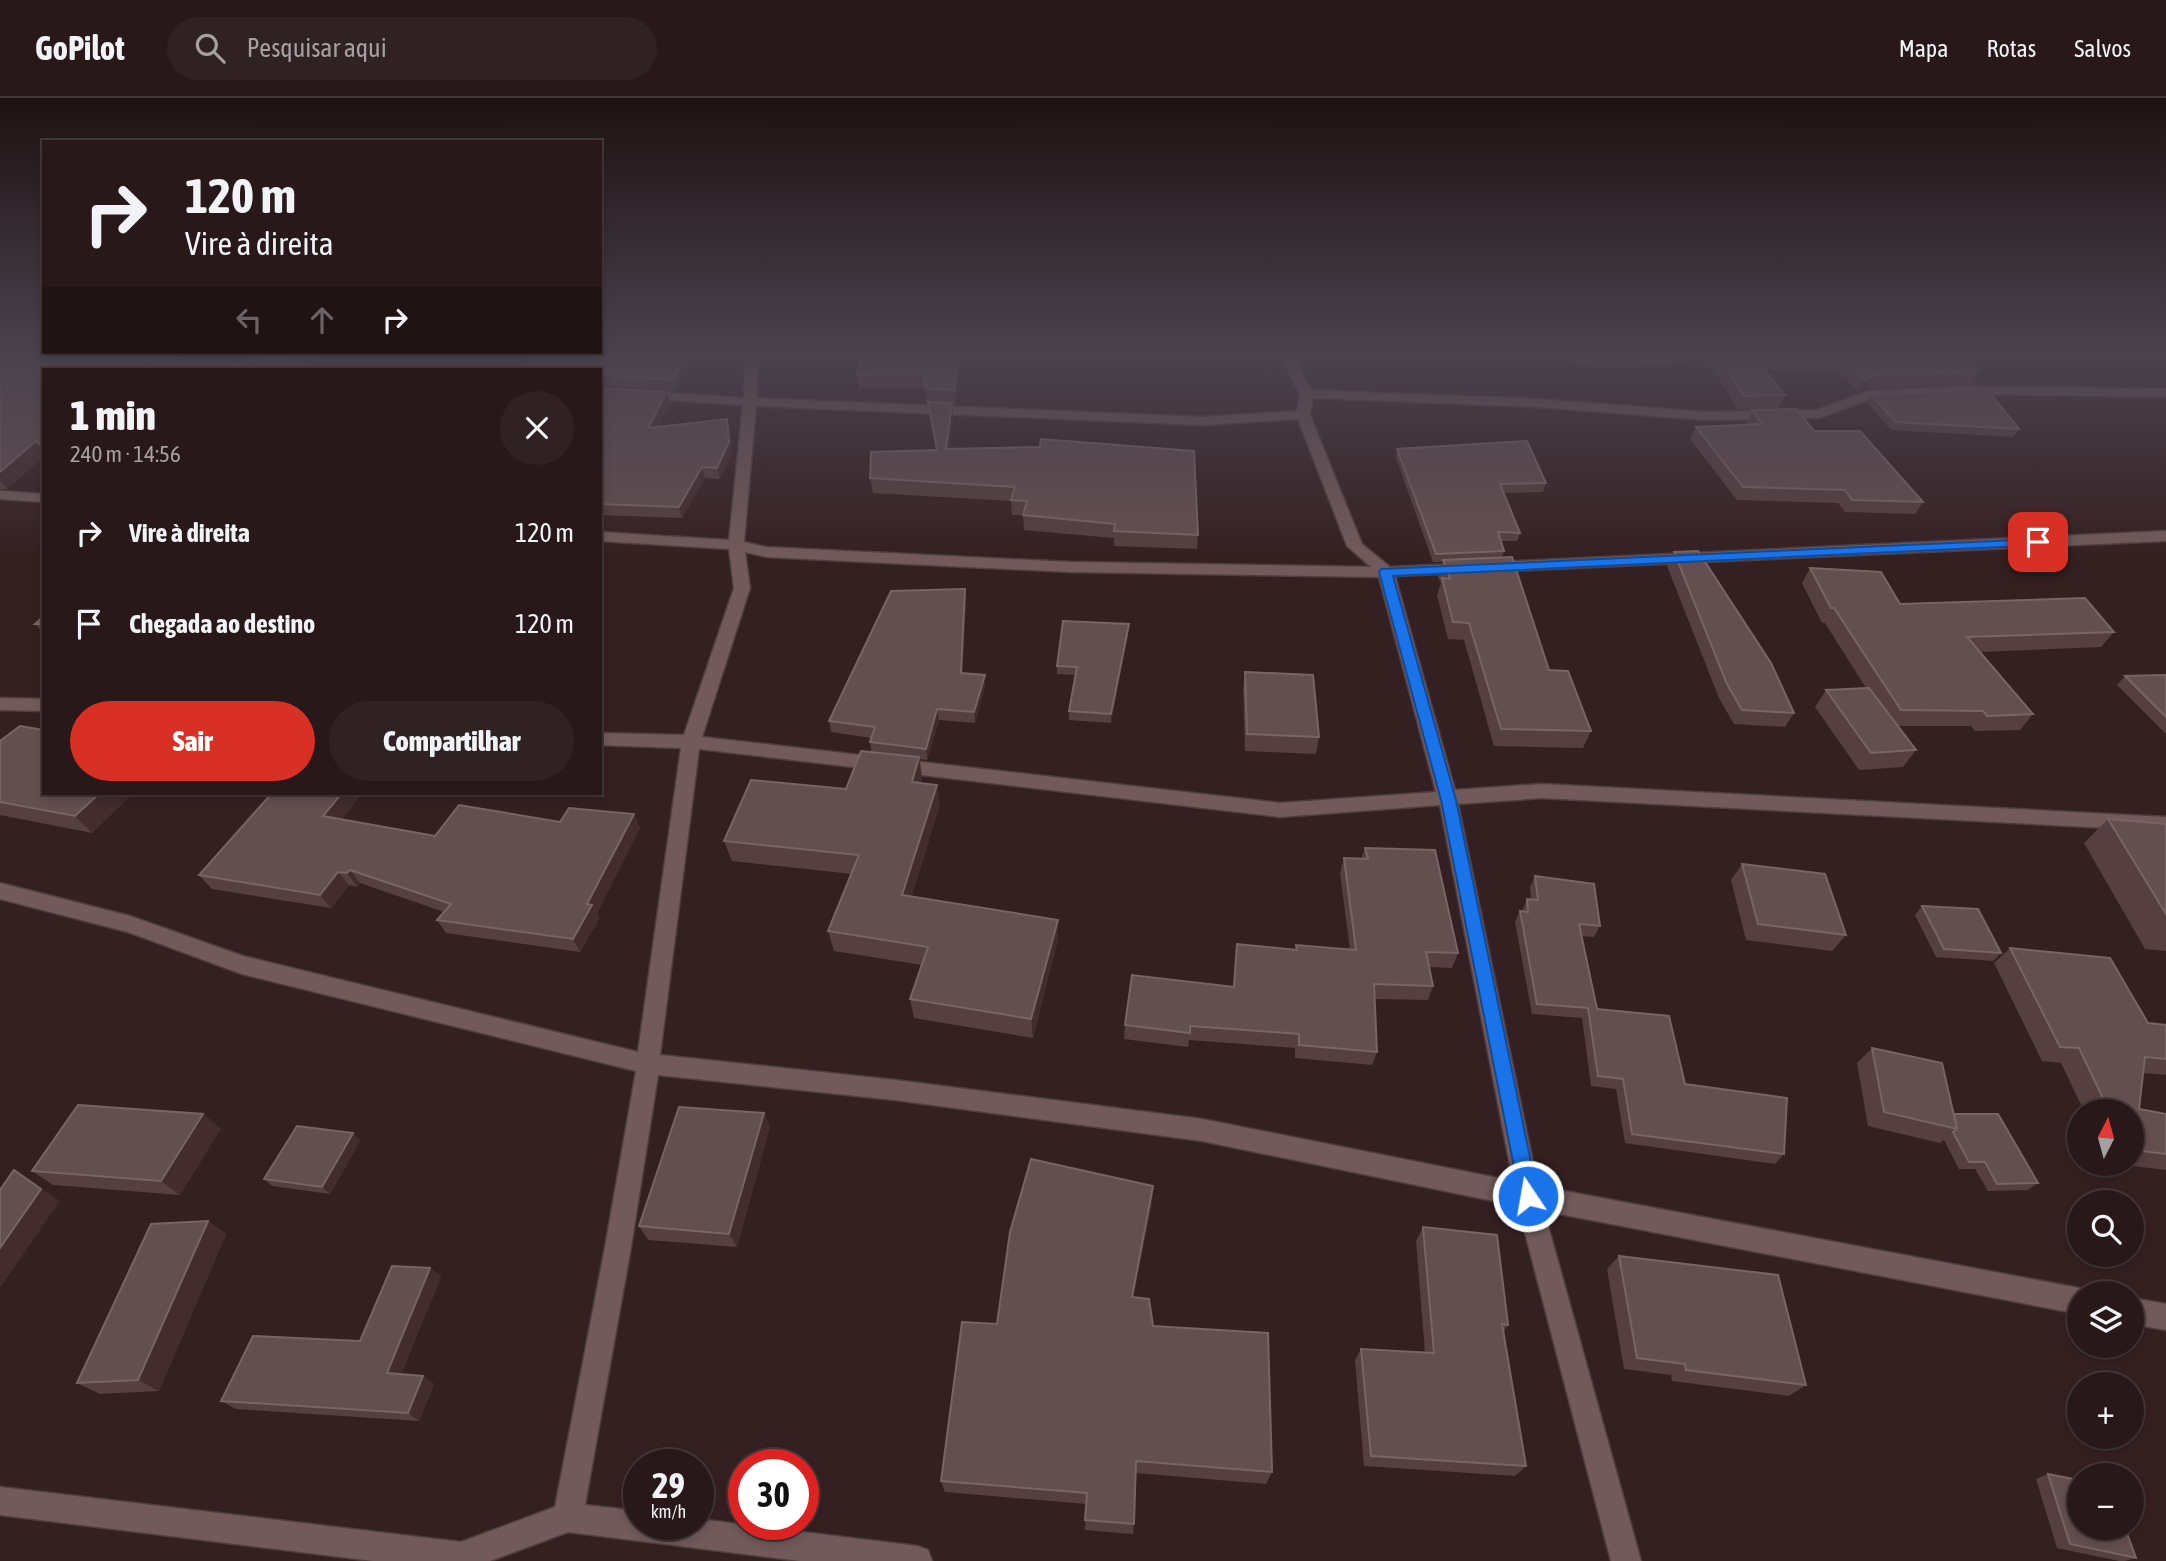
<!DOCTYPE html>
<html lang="pt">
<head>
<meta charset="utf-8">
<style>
	:root { --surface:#281819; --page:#302122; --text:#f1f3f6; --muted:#a5a0a2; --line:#443738; --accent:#d93025 }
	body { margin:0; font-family:"Asap Condensed",sans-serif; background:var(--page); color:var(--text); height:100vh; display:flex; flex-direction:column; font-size:26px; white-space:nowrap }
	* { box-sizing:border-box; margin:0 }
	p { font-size:23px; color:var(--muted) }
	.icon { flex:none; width:38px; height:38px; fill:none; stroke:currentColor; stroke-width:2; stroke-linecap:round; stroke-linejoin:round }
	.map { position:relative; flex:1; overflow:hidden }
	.details { position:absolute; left:42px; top:270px; width:560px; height:427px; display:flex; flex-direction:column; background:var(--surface); border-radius:0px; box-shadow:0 4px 10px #0003,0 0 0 2px var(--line) }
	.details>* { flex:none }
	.banner { position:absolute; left:42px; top:42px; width:560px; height:214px; border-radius:0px; box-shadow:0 4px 10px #0003,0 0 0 2px var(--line); background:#281819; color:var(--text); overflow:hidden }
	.needle { width:46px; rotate:6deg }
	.tools { position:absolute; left:2067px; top:1001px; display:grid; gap:14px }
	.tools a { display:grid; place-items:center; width:77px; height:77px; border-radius:50%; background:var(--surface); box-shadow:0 4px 10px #0003,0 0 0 2px var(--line); font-size:35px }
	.speed { position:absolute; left:623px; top:1351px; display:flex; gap:14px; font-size:35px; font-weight:700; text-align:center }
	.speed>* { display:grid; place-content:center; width:91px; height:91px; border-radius:50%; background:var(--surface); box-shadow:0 4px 10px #0003,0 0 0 2px var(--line); line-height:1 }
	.speed small { font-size:18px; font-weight:400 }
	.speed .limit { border:10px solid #d22; background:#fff; color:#111 }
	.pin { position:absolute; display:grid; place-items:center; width:60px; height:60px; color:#fff; margin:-30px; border-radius:14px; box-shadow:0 4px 10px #0006 }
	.me { position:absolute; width:77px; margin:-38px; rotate:348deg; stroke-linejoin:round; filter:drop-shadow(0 0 5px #0008) }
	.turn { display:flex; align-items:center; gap:24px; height:147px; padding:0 28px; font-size:32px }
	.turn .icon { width:91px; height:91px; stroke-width:2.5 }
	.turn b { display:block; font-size:49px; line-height:60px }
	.lanes { display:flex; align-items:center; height:66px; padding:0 28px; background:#0003; justify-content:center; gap:35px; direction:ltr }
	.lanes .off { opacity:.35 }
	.round { display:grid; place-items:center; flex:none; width:74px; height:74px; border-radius:37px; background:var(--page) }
	.summary { display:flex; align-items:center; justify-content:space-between; height:119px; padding:0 28px }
	h1 { font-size:42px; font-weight:800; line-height:52px }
	.action { display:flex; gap:14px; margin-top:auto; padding:14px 28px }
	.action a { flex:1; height:80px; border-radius:42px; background:var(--accent); color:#fff; font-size:28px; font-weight:800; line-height:80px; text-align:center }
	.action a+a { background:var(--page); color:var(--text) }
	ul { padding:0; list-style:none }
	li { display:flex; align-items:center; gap:21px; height:91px; padding:0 28px }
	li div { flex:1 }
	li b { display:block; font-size:26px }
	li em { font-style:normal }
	header { display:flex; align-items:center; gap:42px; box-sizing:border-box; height:98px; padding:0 35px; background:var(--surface); border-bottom:2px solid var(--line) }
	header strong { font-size:33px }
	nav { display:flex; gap:38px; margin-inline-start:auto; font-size:24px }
	.search { width:490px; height:63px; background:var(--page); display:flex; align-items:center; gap:18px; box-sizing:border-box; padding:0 24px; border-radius:38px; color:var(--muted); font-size:26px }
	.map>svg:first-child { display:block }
</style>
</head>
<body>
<header>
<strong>GoPilot</strong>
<div class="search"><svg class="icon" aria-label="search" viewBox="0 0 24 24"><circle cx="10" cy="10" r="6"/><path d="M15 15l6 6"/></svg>Pesquisar aqui</div>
<nav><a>Mapa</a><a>Rotas</a><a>Salvos</a></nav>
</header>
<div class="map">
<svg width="2166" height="1463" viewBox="0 0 2166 1463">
	<rect width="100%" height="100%" fill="#352021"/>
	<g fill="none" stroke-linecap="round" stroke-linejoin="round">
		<g stroke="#4f3e3f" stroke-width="3">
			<g id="minor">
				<path d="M746,255H758L757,300L1202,319L1297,313L1300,296L1279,255H1291L1311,292L1537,301L1706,314L1817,312L1868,293L1962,288L2166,291V299L1962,296L1870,301L1819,320L1706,322L1537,309L1313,300L1310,317L1362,446L1390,469L2166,433V443L1395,478L1455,692L1542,686L2166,719V733L1542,700L1458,706L1538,1088L2079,1190L2089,1195H2079V1216L1544,1113L1641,1463H1611L1518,1108L1202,1043L895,1002L658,977L630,1155L585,1407L639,1413V1426H698V1421L917,1448L928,1452L932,1463H800L568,1434L490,1463H373L0,1417V1389L461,1444L555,1409L604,1155L636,973L242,876L128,834L0,801V785L130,818L243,858L638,954L681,650L600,647V635L684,637L734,490L729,451L600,443V434L729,442L743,307L600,298V290L744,300ZM756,308L1202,327L1298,321L1347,448L1371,469L1071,464L766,449L744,444ZM745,454L766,459L1071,474L1379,479L1436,694L1280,705L702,639L750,490ZM699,651L1280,719L1440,707L1513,1083L1202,1021L895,982L660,957Z"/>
				<polygon points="126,260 248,267 254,271 186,271 122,267 122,261"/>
				<polygon points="0,393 44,396 44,404 0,401"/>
				<polygon points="0,600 44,601 44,613 0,612"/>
				<polygon points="2132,1200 2166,1206 2166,1232 2132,1226"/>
			</g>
		</g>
		<use href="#minor" fill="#725a5b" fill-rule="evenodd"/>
	</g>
	<g fill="#553f40">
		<polygon points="0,255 177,255 170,261 149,260 156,271 44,271 44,358 7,391 0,391"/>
		<polygon points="322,255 307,268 256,271 250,260"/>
		<polygon points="696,255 676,293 600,287 600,271"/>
		<polygon points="961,255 955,306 952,306 953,319 949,351 1198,437 1197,451 1114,448 1114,440 1024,432 1023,417 1012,417 1011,403 873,395 870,380 936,352 928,305 927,305 925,290 859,291 857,277"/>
		<polygon points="1565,255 1965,255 1979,273 1972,286 1868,290 1858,294 1839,273 1765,272 1785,297 1779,310 1738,311 1707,263 1618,269 1571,266"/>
		<polygon points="600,290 667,294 670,305 658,329 730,332 732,355 720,381 705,380 682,420 600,417"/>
		<polygon points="1871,297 2019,331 2013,339 1891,332 1867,305"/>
		<polygon points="1752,312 1814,333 1923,404 1915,416 1845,414 1838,405 1737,402 1690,341 1696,329 1749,327 1747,324"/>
		<polygon points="1397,351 1546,385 1543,394 1504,395 1520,435 1517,443 1501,443 1504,453 1502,459 1549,572 1591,633 1583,650 1494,648 1464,542 1448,541 1437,497 1441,485 1438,479 1443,464 1433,464 1396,360"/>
		<polygon points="1674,454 1794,615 1785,629 1734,626 1719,600 1667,468"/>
		<polygon points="1810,470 1900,506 2114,534 2101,549 1980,554 2033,616 2020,632 1975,633 1971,628 1898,628 1916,652 1903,669 1859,672 1815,609 1826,592 1866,590 1825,525 1822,525 1802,485"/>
		<polygon points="966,502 962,575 985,588 975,625 939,622 927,662 920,661 922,680 921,685 940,707 911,799 1058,841 1033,940 914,920 910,901 922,867 834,853 828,833 852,776 732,763 724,743 846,691 871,654 870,644 871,640 831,634 829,623"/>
		<polygon points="44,518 44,536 35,526"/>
		<polygon points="1128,535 1111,625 1069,622 1069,613 1075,577 1057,576 1057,568"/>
		<polygon points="1245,574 1319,639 1316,656 1245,653 1243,591"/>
		<polygon points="2166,577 2166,636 2117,587 2125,578"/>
		<polygon points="0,643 44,695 133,695 92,735 0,717"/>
		<polygon points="272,695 360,695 361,696 342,721 435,738 634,716 640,730 597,815 599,821 580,854 446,835 437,822 444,814 360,785 357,789 349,787 331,810 212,791 199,777"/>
		<polygon points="2108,721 2166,726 2166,853 2145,851 2084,745"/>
		<polygon points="1365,750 1458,855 1452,870 1429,869 1433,888 1428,902 1375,901 1377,954 1372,967 1295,960 1295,950 1189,942 1188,949 1124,941 1125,927 1233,889 1235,860 1237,846 1295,852 1296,847 1350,852 1340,775 1344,760 1361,761"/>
		<polygon points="1742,766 1846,837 1832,853 1746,842 1731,782"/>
		<polygon points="1535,778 1600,828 1594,839 1581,838 1597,911 1685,986 1784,1056 1775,1066 1625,1045 1616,991 1591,988 1582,920 1532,916 1515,824 1520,813 1522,813 1527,801 1531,802 1530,789"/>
		<polygon points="1922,808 2001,855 1993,863 1936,859 1915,817"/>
		<polygon points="2010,850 2148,925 2166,927 2166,977 2143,975 2139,1011 2166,1016 2166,1072 2125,1067 2113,1075 2108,1066 2132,1066 2132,1013 2084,1013 2061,965 2042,963 1994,865"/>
		<polygon points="1872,950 1954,1016 2038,1085 2028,1092 1988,1093 1975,1071 1959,1071 1944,1042 1940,1045 1868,1028 1857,965"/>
		<polygon points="764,1015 770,1029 737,1149 648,1142 639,1128"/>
		<polygon points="221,1030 180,1097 53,1087 32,1073"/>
		<polygon points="360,1043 330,1096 272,1088 264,1081"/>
		<polygon points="1153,1088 1152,1105 1133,1200 1153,1228 1272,1374 1266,1386 1136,1375 1134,1426 1133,1436 1085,1432 1086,1406 945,1394 941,1383 997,1226"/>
		<polygon points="208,1123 226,1136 159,1293 100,1296 77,1285"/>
		<polygon points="1423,1129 1508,1227 1503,1234 1526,1368 1515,1378 1364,1368 1355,1262 1361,1251 1425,1255 1416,1143"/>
		<polygon points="1619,1158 1806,1287 1789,1298 1672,1283 1671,1277 1624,1271 1607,1171"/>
		<polygon points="430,1170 441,1179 401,1276 423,1278 434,1286 419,1323 236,1311 221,1303 360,1243"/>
		<polygon points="2048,1376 2136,1460 2125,1463 2119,1463 2057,1450 2036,1381"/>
	</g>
	<g fill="#422c2d">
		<polygon points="166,255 177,255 170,261"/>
		<polygon points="309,255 322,255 307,268 303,260"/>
		<polygon points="687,255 696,255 676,293 673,282"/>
		<polygon points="959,255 961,255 955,306 954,292"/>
		<polygon points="148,259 156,271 133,271"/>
		<polygon points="1875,277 1868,290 1858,294 1864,281"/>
		<polygon points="667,294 670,305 651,341 648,330"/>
		<polygon points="952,305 953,319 947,366 946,351"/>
		<polygon points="727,321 730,332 732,355 720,381 717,370"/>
		<polygon points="36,343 44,353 44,358 7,391 0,382 0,374"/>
		<polygon points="702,369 705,380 682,420 679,409"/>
		<polygon points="965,491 966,502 962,586 961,575"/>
		<polygon points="1129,526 1128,535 1111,625 1111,616"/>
		<polygon points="985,577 985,588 975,625 974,614"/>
		<polygon points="937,611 939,622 927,662 926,651"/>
		<polygon points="919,659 922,680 916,705 912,684"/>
		<polygon points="937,687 940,707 906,817 902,797"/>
		<polygon points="100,695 133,695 92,735 75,718"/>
		<polygon points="342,695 360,695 361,696 334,732 323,718"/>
		<polygon points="634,716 640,730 597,815 599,821 580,854 573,841 587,806"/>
		<polygon points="350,772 360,785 357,789 347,775"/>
		<polygon points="338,774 349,787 331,810 320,797"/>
		<polygon points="1058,822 1058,841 1033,940 1031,921"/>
		<polygon points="764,1015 770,1029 737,1149 729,1136"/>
		<polygon points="203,1016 221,1030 180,1097 161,1083"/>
		<polygon points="353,1035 360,1043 330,1096 322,1089"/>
		<polygon points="14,1072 60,1103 0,1190 0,1150"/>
		<polygon points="1153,1088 1152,1105 1130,1215 1132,1199"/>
		<polygon points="208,1123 226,1136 159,1293 138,1282"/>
		<polygon points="430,1170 441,1179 398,1283 387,1275"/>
		<polygon points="423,1278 434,1286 419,1323 408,1315"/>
	</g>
	<g fill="#644f50" stroke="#786465" stroke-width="2">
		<polygon points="0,255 79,255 148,259 133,271 44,271 44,351 36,343 0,374"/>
		<polygon points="256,255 309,255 303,260 252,263 250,260"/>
		<polygon points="534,255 687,255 673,282 600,277 600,271 525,271"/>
		<polygon points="862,255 959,255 954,292 926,291 923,276 857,277"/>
		<polygon points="1598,255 1641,255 1622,256"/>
		<polygon points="1716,255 1965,255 1979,273 1875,277 1864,281 1846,260 1754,259 1785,297 1744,298"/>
		<polygon points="600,290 667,294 648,330 727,321 729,344 717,370 702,369 679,409 600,406"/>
		<polygon points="1987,291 2019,331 1896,324 1871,297"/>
		<polygon points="928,304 952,305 946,351 1040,349 1041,341 1194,353 1198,437 1114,433 1115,426 1023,417 1027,403 1011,402 1015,389 870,380 871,354 937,352"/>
		<polygon points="1796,311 1814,333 1860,333 1923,404 1852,402 1845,392 1743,389 1696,329 1762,326 1752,312"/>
		<polygon points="1527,343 1546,385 1500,386 1520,435 1498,434 1504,453 1436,456 1397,351"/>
		<polygon points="1698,453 1771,565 1794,615 1742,612 1727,586 1674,454"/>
		<polygon points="1512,459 1549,572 1568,573 1591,633 1501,631 1469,525 1453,524 1442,480 1450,481 1443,462"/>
		<polygon points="1810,470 1881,474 1900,506 2085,500 2114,534 1967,539 2033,616 1987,618 1983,613 1901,612 1834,510 1831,510"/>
		<polygon points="965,491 961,575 985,577 974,614 937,611 926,651 870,644 875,629 829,623 891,493"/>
		<polygon points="44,518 44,526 35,526"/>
		<polygon points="1063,523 1129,526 1111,616 1069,613 1077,569 1057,568"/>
		<polygon points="1245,574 1313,577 1319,639 1247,636"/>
		<polygon points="2166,577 2166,619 2125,578"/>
		<polygon points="1869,590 1916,652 1871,655 1826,592"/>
		<polygon points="20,628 44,632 44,695 100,695 75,718 0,704 0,643"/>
		<polygon points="861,653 919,659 912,684 937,687 902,797 1058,822 1031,921 910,901 928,849 828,833 859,757 724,743 751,682 846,691"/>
		<polygon points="272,695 342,695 323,718 435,738 459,707 560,724 569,710 634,716 587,806 592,807 573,841 437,822 451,806 350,772 347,775 338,774 320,797 199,777"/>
		<polygon points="2108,721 2166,726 2166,816"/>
		<polygon points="1365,750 1435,752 1458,855 1426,854 1433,888 1374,886 1377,954 1299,947 1299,936 1190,928 1190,935 1125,927 1132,877 1234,889 1237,846 1297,852 1296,847 1356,852 1344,760 1368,761"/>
		<polygon points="1742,766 1825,776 1846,837 1758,826"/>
		<polygon points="1535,778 1594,786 1600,828 1579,826 1597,911 1669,918 1685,986 1787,1000 1784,1056 1632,1036 1623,981 1598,978 1588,910 1537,906 1520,813 1528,814 1527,801 1538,802"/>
		<polygon points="1922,808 1978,811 2001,855 1944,851"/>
		<polygon points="2010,850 2110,860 2148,925 2166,927 2166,961 2145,959 2139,1011 2166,1016 2166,1056 2134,1052 2133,1061 2132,1059 2132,1013 2109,1013 2079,950 2060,949"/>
		<polygon points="1872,950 1942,965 1957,1031 1884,1014"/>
		<polygon points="78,1007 203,1016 161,1083 32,1073"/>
		<polygon points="679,1009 764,1015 729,1136 639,1128"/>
		<polygon points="1954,1016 1998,1016 2038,1085 1997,1086 1985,1064 1969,1064 1953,1034 1957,1031"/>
		<polygon points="297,1028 353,1035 322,1089 264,1081"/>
		<polygon points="1031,1061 1153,1088 1132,1199 1149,1201 1153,1228 1268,1235 1272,1374 1136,1363 1134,1426 1085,1422 1087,1395 941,1383 962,1224 997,1226 1010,1134"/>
		<polygon points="14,1072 41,1091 0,1150 0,1092"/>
		<polygon points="208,1123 138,1282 77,1285 151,1126"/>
		<polygon points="1423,1129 1497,1137 1508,1227 1502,1226 1526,1368 1371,1358 1361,1251 1434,1255"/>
		<polygon points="1619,1158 1778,1177 1806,1287 1686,1272 1685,1266 1637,1260"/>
		<polygon points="392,1168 430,1170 387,1275 423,1278 408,1315 221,1303 253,1238 360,1243"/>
		<polygon points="2048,1376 2079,1382 2079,1430 2125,1430 2136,1460 2070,1446"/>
	</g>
	<linearGradient id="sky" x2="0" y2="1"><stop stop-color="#1d1212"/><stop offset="0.56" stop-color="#4b424e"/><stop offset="1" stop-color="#4b424e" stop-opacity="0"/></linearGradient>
	<rect width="2166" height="459" fill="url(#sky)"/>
	<polygon fill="#1a73e8" stroke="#114b97" stroke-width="2" points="2038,441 2042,442 2042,447 1393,478 1456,702 1538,1098 1535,1104 1528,1107 1521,1104 1441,702 1379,474 1381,471"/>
</svg>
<div class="tools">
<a><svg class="needle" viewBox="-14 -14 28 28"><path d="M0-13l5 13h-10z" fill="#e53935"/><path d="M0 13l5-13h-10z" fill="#a5a0a2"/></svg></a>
<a><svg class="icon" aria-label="search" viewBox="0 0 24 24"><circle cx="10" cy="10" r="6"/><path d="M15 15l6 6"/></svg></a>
<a><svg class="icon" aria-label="layers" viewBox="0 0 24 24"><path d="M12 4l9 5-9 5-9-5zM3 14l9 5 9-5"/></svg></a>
<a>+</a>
<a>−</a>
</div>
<div class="speed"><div>29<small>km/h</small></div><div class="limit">30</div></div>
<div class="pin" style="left:2038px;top:444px;background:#d93025"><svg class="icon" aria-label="arrive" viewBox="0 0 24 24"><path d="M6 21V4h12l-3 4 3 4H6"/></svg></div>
<svg class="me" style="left:1528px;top:1098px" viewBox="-20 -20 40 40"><circle r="17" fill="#1a73e8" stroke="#fff" stroke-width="3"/><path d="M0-11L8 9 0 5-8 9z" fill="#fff"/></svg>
<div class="banner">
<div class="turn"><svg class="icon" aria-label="right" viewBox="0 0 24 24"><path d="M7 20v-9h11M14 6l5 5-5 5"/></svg><div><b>120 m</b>Vire à direita</div></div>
<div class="lanes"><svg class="icon off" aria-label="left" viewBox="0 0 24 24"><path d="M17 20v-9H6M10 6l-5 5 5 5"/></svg><svg class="icon off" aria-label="ahead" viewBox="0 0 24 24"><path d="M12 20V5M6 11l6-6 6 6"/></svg><svg class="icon" aria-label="right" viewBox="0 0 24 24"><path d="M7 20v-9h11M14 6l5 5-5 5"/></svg></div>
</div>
<section class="details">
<div class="summary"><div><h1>1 min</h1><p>240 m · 14:56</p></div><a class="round"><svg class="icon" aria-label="close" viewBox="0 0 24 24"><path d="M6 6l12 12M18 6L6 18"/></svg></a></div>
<ul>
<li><svg class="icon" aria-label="right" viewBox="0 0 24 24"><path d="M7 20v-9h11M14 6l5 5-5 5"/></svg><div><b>Vire à direita</b></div><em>120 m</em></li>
<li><svg class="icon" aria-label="arrive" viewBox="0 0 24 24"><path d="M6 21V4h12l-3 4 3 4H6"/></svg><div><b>Chegada ao destino</b></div><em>120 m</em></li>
</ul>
<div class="action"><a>Sair</a><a>Compartilhar</a></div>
</section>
</div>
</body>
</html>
